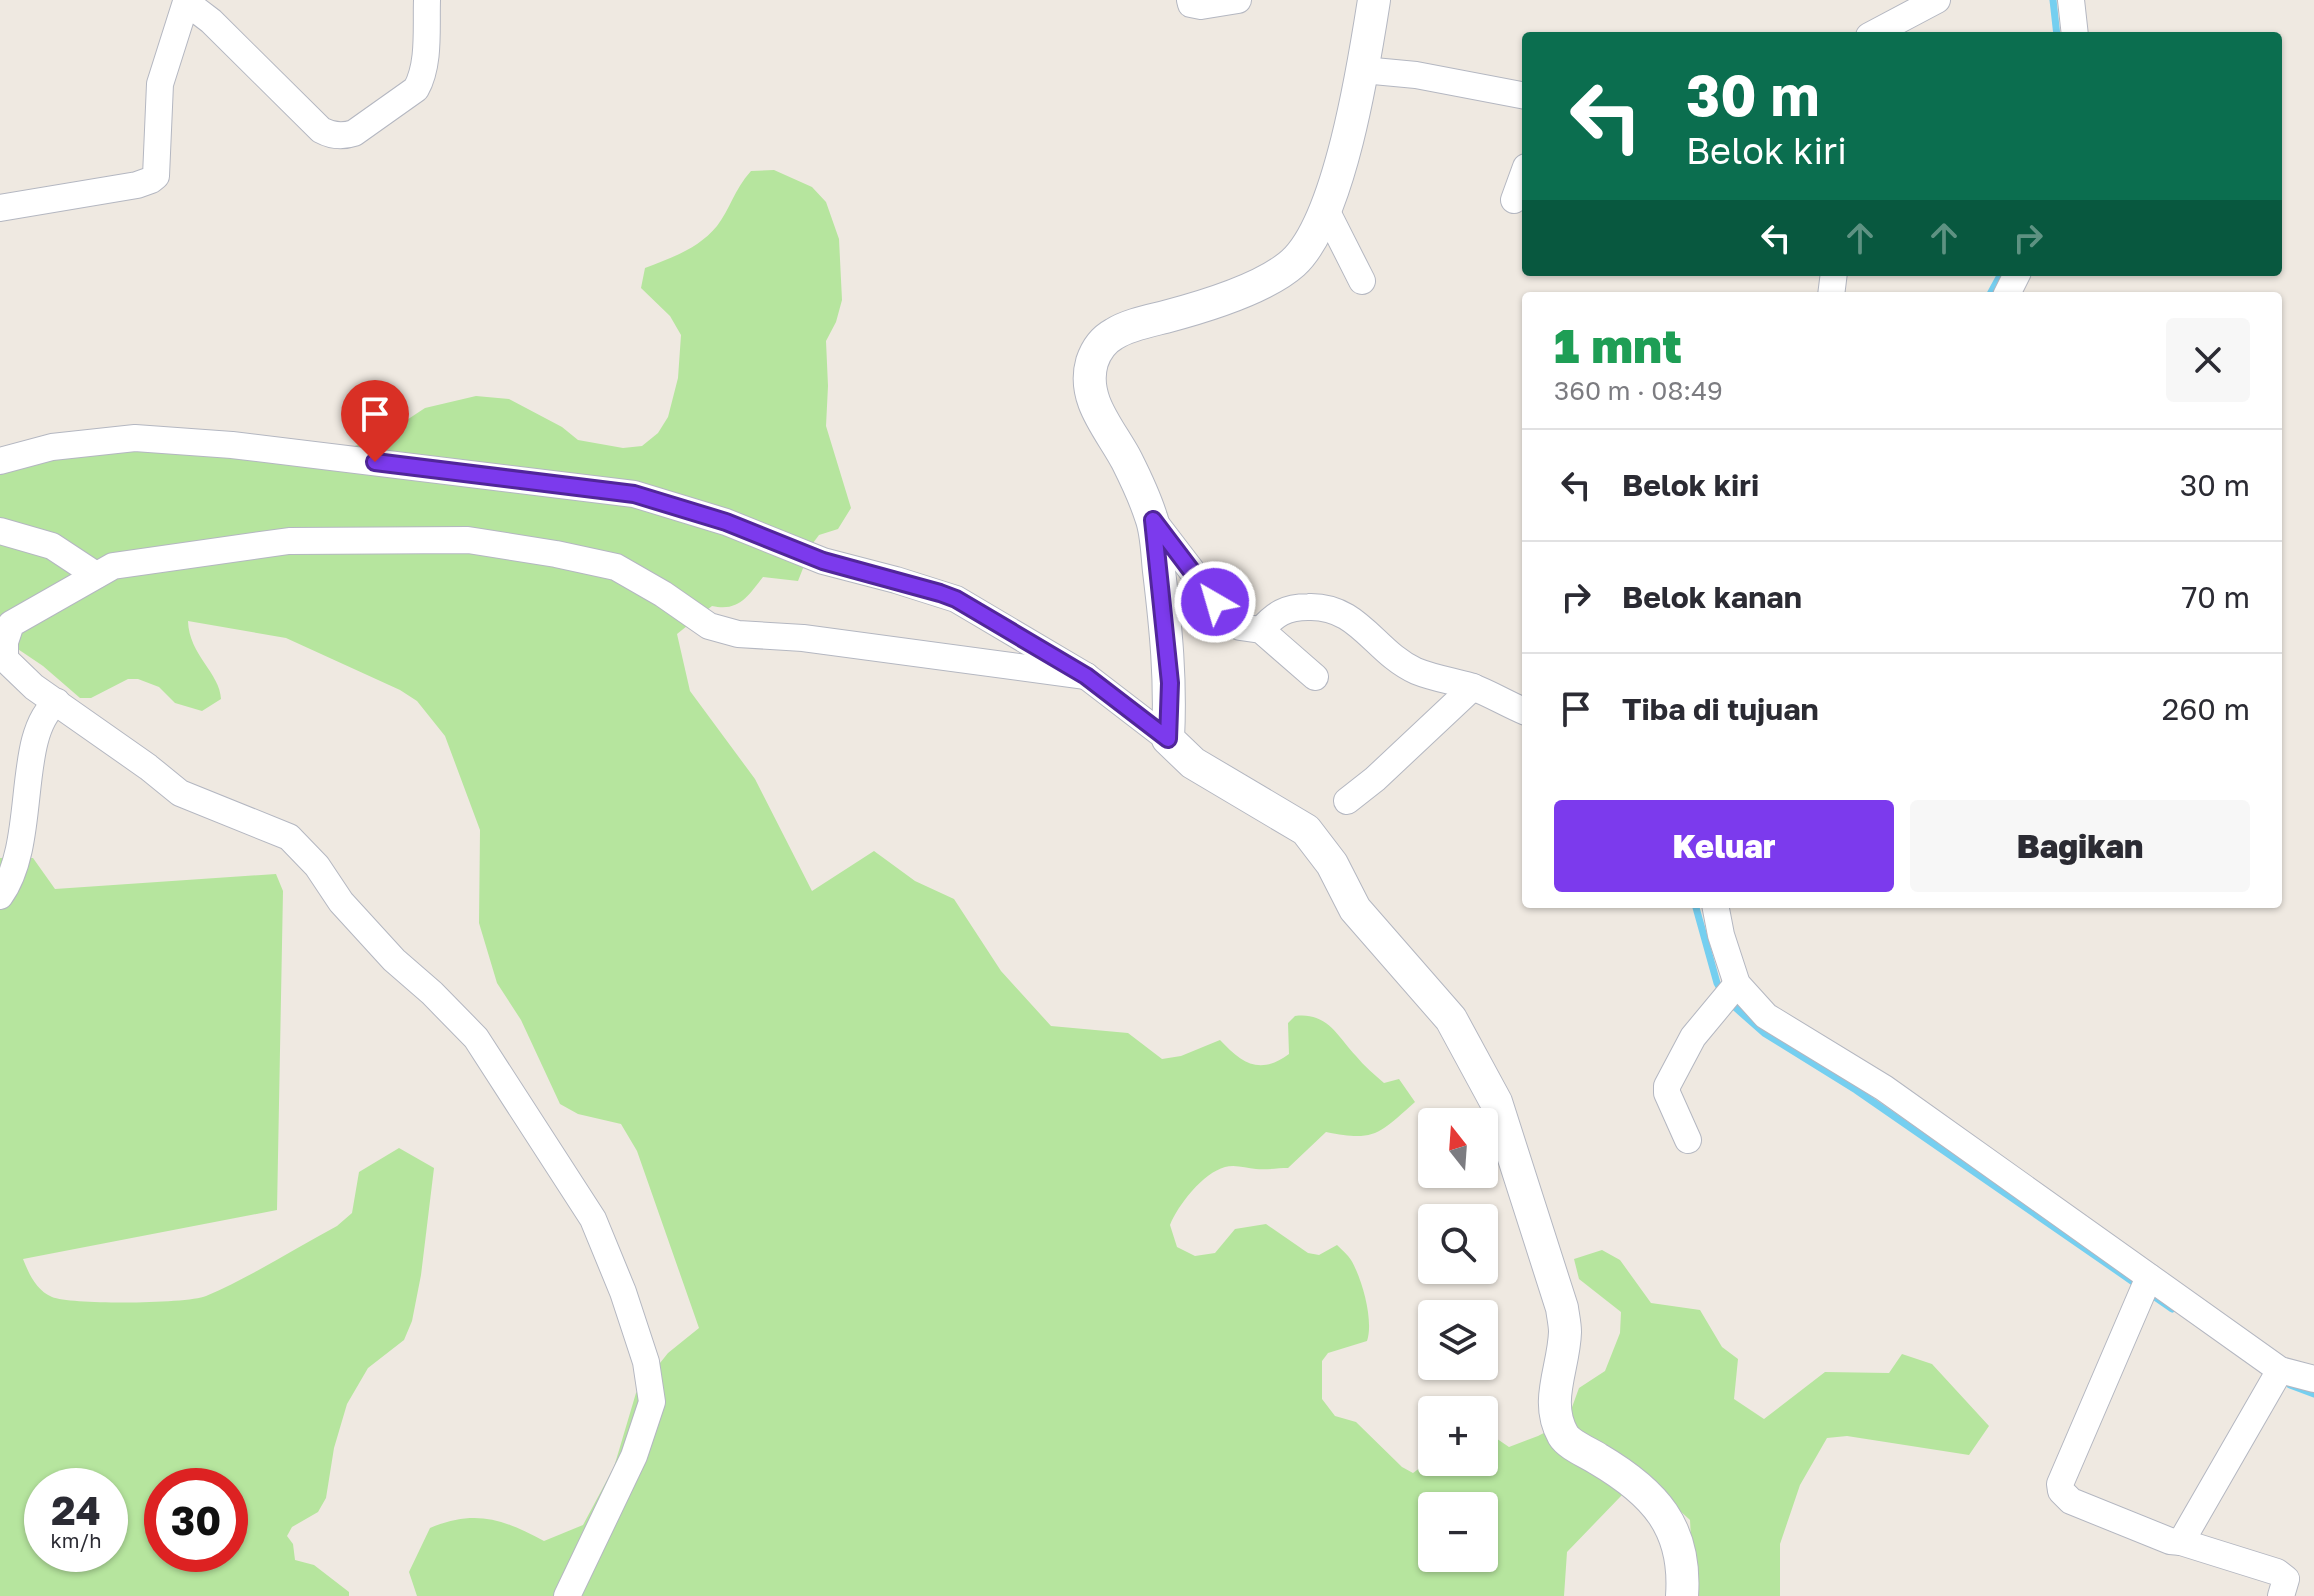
<!DOCTYPE html>
<html lang="id">
<head>
<meta charset="utf-8">
<style>
	:root { --surface:#fff; --page:#f7f7f7; --text:#2b2b33; --muted:#7c7c81; --line:#e1e1e2; --accent:#7c3aed }
	body { margin:0; font-family:"Golos Text",sans-serif; background:var(--page); color:var(--text); height:100vh; display:flex; flex-direction:column; font-size:30px; white-space:nowrap }
	* { box-sizing:border-box; margin:0 }
	p { font-size:26px; color:var(--muted) }
	.icon { flex:none; width:44px; height:44px; fill:none; stroke:currentColor; stroke-width:2; stroke-linecap:round; stroke-linejoin:round }
	.map { position:relative; flex:1; overflow:hidden }
	.sheet { position:absolute; left:1522px; top:292px; width:760px; height:616px; display:flex; flex-direction:column; background:var(--surface); border-radius:8px; box-shadow:0 2px 6px #0004 }
	.sheet>* { flex:none }
	.top-card { position:absolute; left:1522px; top:32px; width:760px; height:244px; border-radius:8px; box-shadow:0 2px 6px #0004; background:#0b6e4f; color:#fff; overflow:hidden }
	.needle { width:52px; rotate:343deg }
	.fabs { position:absolute; left:1418px; top:1108px; display:grid; gap:16px }
	.fabs a { display:grid; place-items:center; width:80px; height:80px; border-radius:8px; background:var(--surface); box-shadow:0 2px 6px #0004; font-size:40px }
	.speed { position:absolute; left:24px; top:1468px; display:flex; gap:16px; font-size:40px; font-weight:700; text-align:center }
	.speed>* { display:grid; place-content:center; width:104px; height:104px; border-radius:50%; background:var(--surface); box-shadow:0 2px 6px #0004; line-height:1 }
	.speed small { font-size:20px; font-weight:400 }
	.speed .limit { border:12px solid #d22; background:#fff; color:#111 }
	.pin { position:absolute; display:grid; place-items:center; width:68px; height:68px; color:#fff; margin:-82px -34px; border-radius:50% 50% 50% 0; rotate:-45deg; box-shadow:0 0 8px #0007 }
	.pin .icon { rotate:45deg }
	.me { position:absolute; width:88px; margin:-44px; rotate:322deg; stroke-linejoin:round; filter:drop-shadow(0 0 6px #0008) }
	.turn { display:flex; align-items:center; gap:28px; height:168px; padding:0 32px; font-size:36px }
	.turn .icon { width:104px; height:104px; stroke-width:2.5 }
	.turn b { display:block; font-size:56px; line-height:68px }
	.lanes { display:flex; align-items:center; height:76px; padding:0 32px; background:#0003; justify-content:center; gap:40px; direction:ltr }
	.lanes .off { opacity:.35 }
	.round { display:grid; place-items:center; flex:none; width:84px; height:84px; border-radius:8px; background:var(--page) }
	.headline { display:flex; align-items:center; justify-content:space-between; height:136px; padding:0 32px }
	h1 { font-size:48px; font-weight:800; line-height:60px; color:#1e9e55 }
	.button { display:flex; gap:16px; margin-top:auto; padding:16px 32px }
	.button a { flex:1; height:92px; border-radius:8px; background:var(--accent); color:#fff; font-size:32px; font-weight:800; line-height:92px; text-align:center }
	.button a+a { background:var(--page); color:var(--text) }
	ul { padding:0; list-style:none }
	li { display:flex; align-items:center; gap:24px; height:112px; padding:0 32px; border-top:2px solid var(--line) }
	li div { flex:1 }
	li b { display:block; font-size:30px }
	li em { font-style:normal }
	.map>svg:first-child { display:block }
</style>
</head>
<body>
<div class="map">
<svg width="2314" height="1596" viewBox="0 0 2314 1596">
	<rect width="100%" height="100%" fill="#efe9e1"/>
	<g fill="#b6e59e" fill-rule="evenodd">
		<path d="M774,170L812,187L826,202L839,239L842,300L836,322L826,341L828,386L826,426L851,508L838,529L819,535L813,543L798,581L763,577C748,596 739,612 712,606L677,634L690,691L755,779L812,891L874,851L915,881L954,899L1001,971L1051,1026L1128,1033L1162,1059L1181,1056L1220,1040C1242,1063 1259,1076 1289,1054L1288,1023L1295,1016C1328,1012 1337,1036 1356,1056C1364,1066 1374,1074 1384,1083L1399,1079L1415,1102C1379,1134 1375,1142 1326,1132L1288,1168C1278,1168 1267,1170 1256,1169C1246,1168 1235,1164 1225,1167C1203,1173 1178,1205 1170,1225L1177,1247L1195,1256L1215,1253L1235,1229L1266,1224L1308,1253L1319,1255L1337,1245C1342,1250 1348,1255 1351,1260C1362,1278 1374,1321 1367,1341L1328,1353L1322,1361V1399L1335,1416L1356,1422L1402,1467L1413,1473L1432,1459V1462H1484V1430L1509,1447L1538,1436L1567,1421L1579,1388L1605,1371L1620,1333L1621,1312L1579,1279L1574,1259L1602,1250L1620,1260L1651,1303L1700,1310L1722,1347L1738,1359L1734,1399L1764,1419L1825,1372L1889,1373L1902,1354L1932,1364L1989,1426L1969,1455L1847,1436L1827,1438L1800,1485L1780,1544V1596H1694L1690,1520L1655,1488L1622,1495L1567,1552L1564,1596H417L409,1572L430,1528C475,1509 503,1519 544,1541L583,1525L614,1467L636,1393L668,1353L699,1328L637,1151L621,1124L578,1114L560,1104L521,1020L497,983L479,923L480,830L445,736L417,701L400,690L286,638L188,621C189,655 220,673 221,699L202,711L175,703L159,687L138,679H128L91,698H80L43,666L0,637V455L63,438L340,452L387,433L425,408L476,396L509,399L562,427L578,440L623,448L642,446L658,433L668,417L678,378L681,335L670,316L641,288L645,268C671,258 698,249 717,226C730,209 734,190 751,171ZM1432,1506H1484V1558H1432Z"/>
		<path d="M0,858H33L55,889L276,874L283,891L277,1210L23,1259C29,1274 36,1290 52,1297C72,1305 187,1304 206,1296C251,1277 294,1249 337,1226L352,1213L359,1172L399,1148L434,1168L421,1275L412,1321L404,1340L368,1368L347,1404L334,1448L326,1498L318,1512L292,1527L287,1536L293,1544L295,1560L314,1565L349,1592V1596H0ZM42,1486H110V1554H42ZM162,1486H230V1554H162Z"/>
	</g>
	<g fill="none" stroke-linecap="round" stroke-linejoin="round">
		<g stroke="#75cff0" stroke-width="7">
			<polyline points="2053,0 2057,36"/>
			<polyline points="1989,296 2002,272"/>
			<polyline points="1695,904 1717,983 1722,992"/>
			<polyline points="1729,1002 1764,1033 1856,1090 2139,1286"/>
			<polyline points="2149,1293 2172,1309"/>
			<polyline points="2290,1385 2314,1394"/>
		</g>
		<g stroke="#b4b7c1" stroke-width="28">
			<g id="minor">
				<polyline points="1190,0 1191,4 1201,6 1238,0"/>
				<polyline points="2071,0 2075,36"/>
				<polyline points="1869,36 1937,0"/>
				<polyline points="1363,70 1416,75 1526,96"/>
				<polyline points="1514,200 1526,167"/>
				<path d="M0,208L137,185L151,180L156,176L160,84L186,2L211,21L321,130C332,136 342,137 354,133L416,89C430,64 426,28 427,0"/>
				<polyline points="1325,208 1362,281"/>
				<polyline points="1831,296 1834,272"/>
				<polyline points="2006,296 2018,272"/>
				<polyline points="0,461 52,447 135,438 232,445 634,494 726,522 823,561 896,580 956,599 1086,676 1168,739"/>
				<polyline points="1153,520 1231,622 1240,627 1261,630 1315,677"/>
				<polyline points="0,531 52,546 96,575"/>
				<path d="M1261,630C1275,614 1286,607 1308,607C1359,605 1374,652 1416,671C1433,678 1452,681 1470,686C1489,693 1507,704 1526,712"/>
				<polyline points="1347,801 1375,779 1473,687"/>
				<path d="M0,896C39,842 14,735 57,702"/>
				<polyline points="1715,904 1721,935 1737,984 1766,1016 1884,1088 2280,1370 2314,1379"/>
				<polyline points="1688,1140 1667,1093 1667,1086 1693,1037 1737,984"/>
				<polyline points="2149,1277 2060,1484 2061,1491 2071,1501 2170,1541 2181,1542 2280,1370"/>
				<polyline points="2181,1542 2277,1572 2286,1579 2281,1596"/>
				<polyline points="567,1596 634,1456 652,1402 646,1362 623,1292 593,1219 476,1038 432,993 394,960 341,902 317,866 289,837 180,793 148,767 34,687 5,659 5,642 11,624 113,566 289,541 468,540 556,554 616,567 663,594 709,626 738,634 803,638 1086,676"/>
			</g>
		</g>
		<g stroke="#b4b7c1" stroke-width="34">
			<path id="tertiary" d="M1374,0C1364,64 1340,220 1293,263C1264,289 1203,307 1165,317C1149,321 1128,325 1114,334C1103,340 1096,350 1092,362C1081,400 1111,430 1127,461C1136,479 1145,498 1151,517C1157,533 1157,553 1159,571C1166,629 1171,680 1168,739L1193,763L1306,830L1332,864L1355,909L1451,1019L1496,1102L1562,1308C1563,1316 1565,1324 1565,1332C1564,1368 1544,1401 1563,1435C1569,1445 1587,1452 1598,1459C1654,1492 1687,1527 1682,1596"/>
		</g>
		<use href="#minor" stroke="#fff" stroke-width="26"/>
		<use href="#tertiary" stroke="#fff" stroke-width="32"/>
	</g>
	<g fill="none" stroke-linecap="round" stroke-linejoin="round">
		<g stroke="#51269a" stroke-width="20">
			<polyline id="route" points="375,462 634,494 726,522 823,561 940,593 956,599 1086,676 1168,739 1170,683 1153,520 1215,602"/>
		</g>
		<use href="#route" stroke="#7c3aed" stroke-width="14"/>
	</g>
</svg>
<div class="fabs">
<a><svg class="needle" viewBox="-14 -14 28 28"><path d="M0-13l5 13h-10z" fill="#e53935"/><path d="M0 13l5-13h-10z" fill="#7c7c81"/></svg></a>
<a><svg class="icon" aria-label="search" viewBox="0 0 24 24"><circle cx="10" cy="10" r="6"/><path d="M15 15l6 6"/></svg></a>
<a><svg class="icon" aria-label="layers" viewBox="0 0 24 24"><path d="M12 4l9 5-9 5-9-5zM3 14l9 5 9-5"/></svg></a>
<a>+</a>
<a>−</a>
</div>
<div class="speed"><div>24<small>km/h</small></div><div class="limit">30</div></div>
<div class="pin" style="left:375px;top:462px;background:#d93025"><svg class="icon" aria-label="arrive" viewBox="0 0 24 24"><path d="M6 21V4h12l-3 4 3 4H6"/></svg></div>
<svg class="me" style="left:1215px;top:602px" viewBox="-20 -20 40 40"><circle r="17" fill="#7c3aed" stroke="#fff" stroke-width="3"/><path d="M0-11L8 9 0 5-8 9z" fill="#fff"/></svg>
<div class="top-card">
<div class="turn"><svg class="icon" aria-label="left" viewBox="0 0 24 24"><path d="M17 20v-9H6M10 6l-5 5 5 5"/></svg><div><b>30 m</b>Belok kiri</div></div>
<div class="lanes"><svg class="icon" aria-label="left" viewBox="0 0 24 24"><path d="M17 20v-9H6M10 6l-5 5 5 5"/></svg><svg class="icon off" aria-label="ahead" viewBox="0 0 24 24"><path d="M12 20V5M6 11l6-6 6 6"/></svg><svg class="icon off" aria-label="ahead" viewBox="0 0 24 24"><path d="M12 20V5M6 11l6-6 6 6"/></svg><svg class="icon off" aria-label="right" viewBox="0 0 24 24"><path d="M7 20v-9h11M14 6l5 5-5 5"/></svg></div>
</div>
<section class="sheet">
<div class="headline"><div><h1>1 mnt</h1><p>360 m · 08:49</p></div><a class="round"><svg class="icon" aria-label="close" viewBox="0 0 24 24"><path d="M6 6l12 12M18 6L6 18"/></svg></a></div>
<ul>
<li><svg class="icon" aria-label="left" viewBox="0 0 24 24"><path d="M17 20v-9H6M10 6l-5 5 5 5"/></svg><div><b>Belok kiri</b></div><em>30 m</em></li>
<li><svg class="icon" aria-label="right" viewBox="0 0 24 24"><path d="M7 20v-9h11M14 6l5 5-5 5"/></svg><div><b>Belok kanan</b></div><em>70 m</em></li>
<li><svg class="icon" aria-label="arrive" viewBox="0 0 24 24"><path d="M6 21V4h12l-3 4 3 4H6"/></svg><div><b>Tiba di tujuan</b></div><em>260 m</em></li>
</ul>
<div class="button"><a>Keluar</a><a>Bagikan</a></div>
</section>
</div>
</body>
</html>
